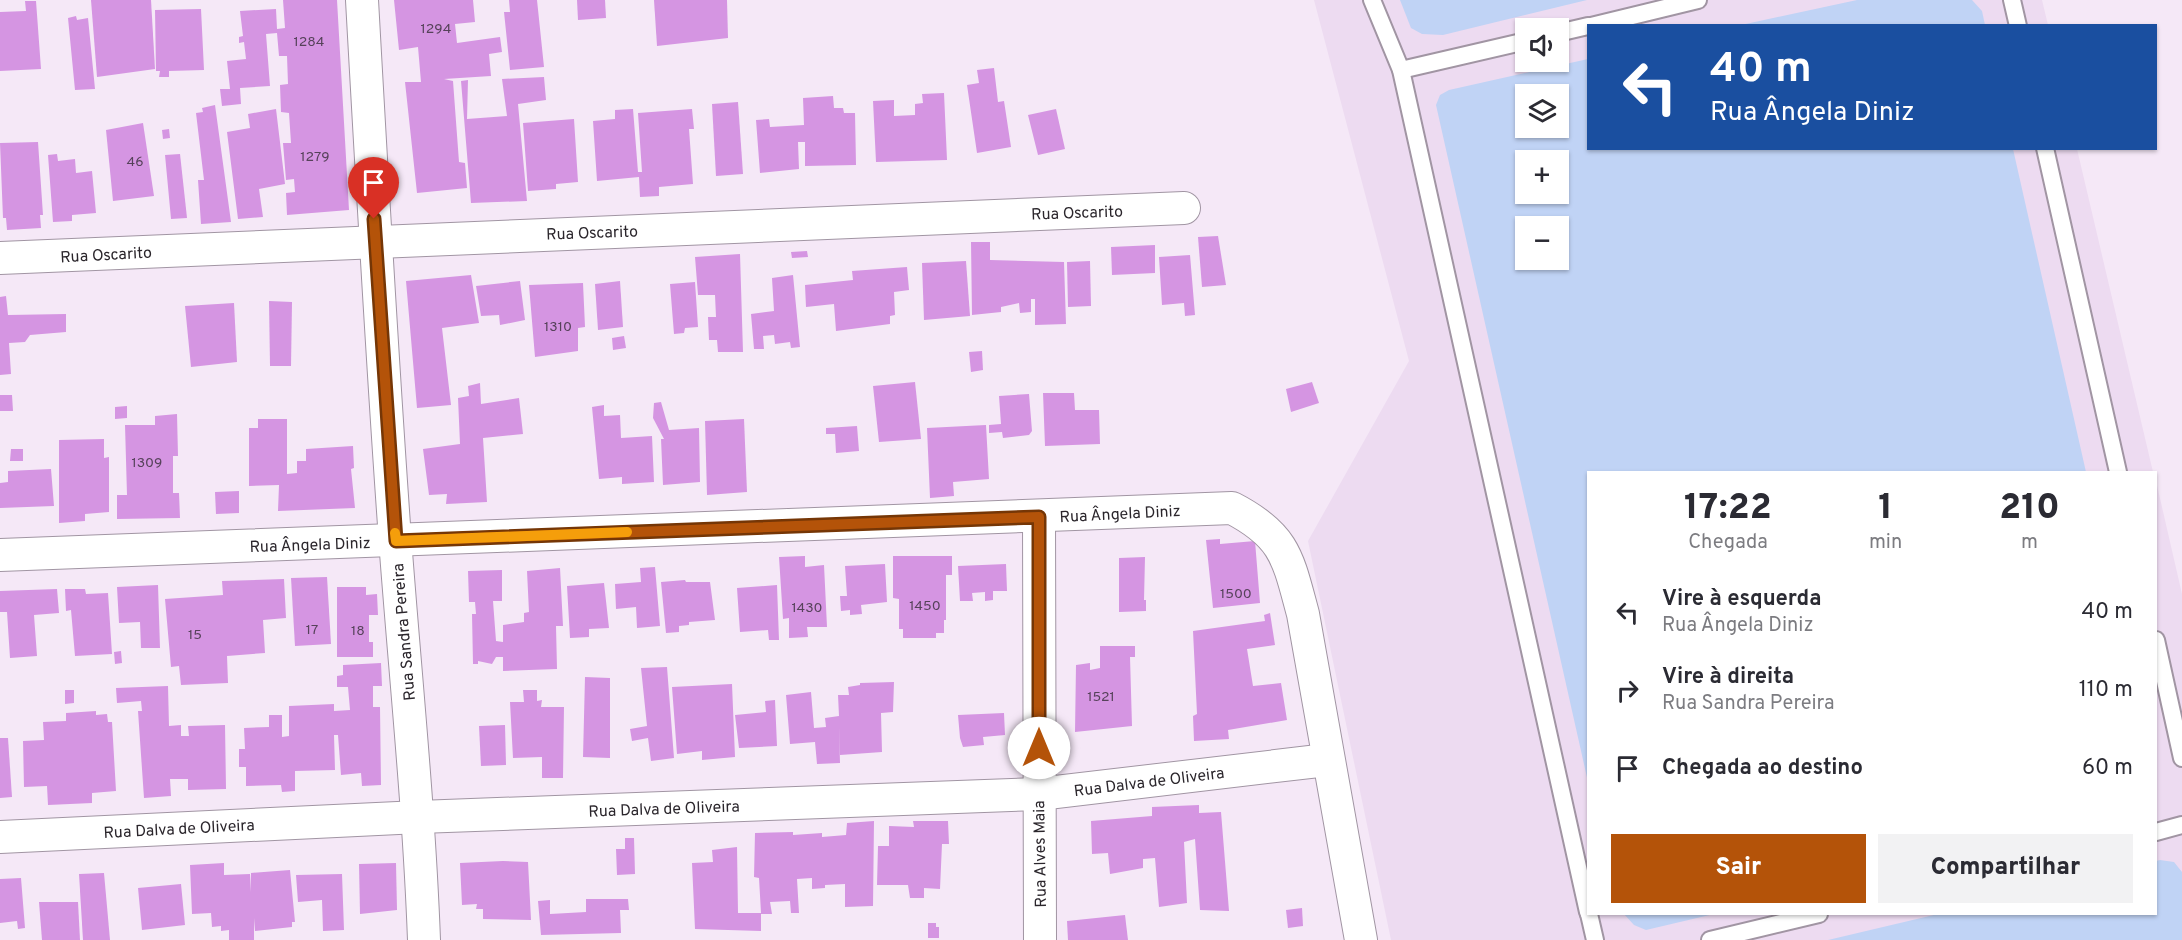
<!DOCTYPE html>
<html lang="pt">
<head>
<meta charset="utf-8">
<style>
	:root { --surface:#fff; --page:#f2f2f3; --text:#2b2b33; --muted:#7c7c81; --accent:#b45309 }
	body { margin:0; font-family:Overpass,sans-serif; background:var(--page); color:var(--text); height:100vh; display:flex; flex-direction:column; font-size:22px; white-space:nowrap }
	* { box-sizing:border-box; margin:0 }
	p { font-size:20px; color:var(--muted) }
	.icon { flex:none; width:33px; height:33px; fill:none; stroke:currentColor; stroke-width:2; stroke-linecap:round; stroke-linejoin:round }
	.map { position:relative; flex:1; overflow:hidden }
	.drawer { position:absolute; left:1587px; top:471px; width:570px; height:444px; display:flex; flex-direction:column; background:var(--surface); border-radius:0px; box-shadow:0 2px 4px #0004 }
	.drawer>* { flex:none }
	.top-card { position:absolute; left:1587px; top:24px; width:570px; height:126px; border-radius:0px; box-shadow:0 2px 4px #0004; background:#1a4fa0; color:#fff; overflow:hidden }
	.fabs { position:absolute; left:1515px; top:18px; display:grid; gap:12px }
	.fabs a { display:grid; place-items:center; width:54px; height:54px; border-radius:0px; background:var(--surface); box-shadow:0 2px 4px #0004; font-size:30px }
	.pin { position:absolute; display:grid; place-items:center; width:51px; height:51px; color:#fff; margin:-62px -26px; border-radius:50% 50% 50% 0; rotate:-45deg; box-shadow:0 0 6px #0007 }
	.pin .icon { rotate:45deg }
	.me { position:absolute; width:66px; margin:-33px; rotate:0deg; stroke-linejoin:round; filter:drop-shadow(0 0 4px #0008) }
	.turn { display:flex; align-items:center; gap:21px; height:126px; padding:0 24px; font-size:27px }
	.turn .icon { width:78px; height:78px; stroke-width:2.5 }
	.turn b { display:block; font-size:42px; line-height:51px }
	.eta { display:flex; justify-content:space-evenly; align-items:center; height:102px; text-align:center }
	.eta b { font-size:36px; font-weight:800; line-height:42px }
	.action { display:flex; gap:12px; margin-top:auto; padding:12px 24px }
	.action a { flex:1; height:69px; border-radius:0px; background:var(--accent); color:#fff; font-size:24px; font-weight:800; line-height:69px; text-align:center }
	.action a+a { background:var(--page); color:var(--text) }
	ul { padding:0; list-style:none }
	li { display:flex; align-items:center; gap:18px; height:78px; padding:0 24px }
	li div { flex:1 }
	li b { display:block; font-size:22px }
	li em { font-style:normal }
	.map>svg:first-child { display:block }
</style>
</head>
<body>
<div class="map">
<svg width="2182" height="940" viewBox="0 0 2182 940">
	<rect width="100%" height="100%" fill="#f5e8f7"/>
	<path fill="#eddbf1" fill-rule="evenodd" d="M1314,0H2042L2048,25L1588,26V148L2077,149L2153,472H1588V914H2156V481L2182,594V940H1391L1308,541L1409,361ZM1526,28H1558V62H1526ZM1526,94H1558V128H1526ZM1526,160H1558V194H1526ZM1526,226H1558V260H1526Z"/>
	<g fill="#c0d3f5" fill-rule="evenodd">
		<polygon points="1400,0 1587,0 1443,35 1422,34 1411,28"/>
		<polygon points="1857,0 1972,0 1982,11 1985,25 1741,25"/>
		<path d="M1588,59V148L2013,149L2086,472H1588V782L1436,105L1440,95L1449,90ZM1526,94H1558V128H1526ZM1526,160H1558V194H1526ZM1526,226H1558V260H1526Z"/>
		<polygon points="2160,860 2174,862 2182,872 2182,940 1828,940 1938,914 2156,914 2156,861"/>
		<polygon points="1624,914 1714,914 1646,930 1634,925"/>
	</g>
	<g fill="#d595e2">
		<polygon points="91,0 151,0 155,69 97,77"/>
		<polygon points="283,0 337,0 349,210 287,215 286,193 295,192 294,179 286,180 283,143 291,143 289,113 281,112 280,85 288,84 287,56 279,56 277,33 266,34 270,86 240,88 241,104 222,106 220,89 230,89 227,61 246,59 244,42 239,43 239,37 243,36 240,11 276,9 277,29 285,28"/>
		<polygon points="394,0 473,0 475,22 455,24 457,43 500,37 502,52 489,54 491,76 444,79 453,81 459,162 465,163 467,188 417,193 405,82 421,82 418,47 399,50"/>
		<polygon points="509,0 537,0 544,67 510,70 504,12 510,12"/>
		<polygon points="577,0 605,0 606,18 578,20"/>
		<polygon points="654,0 727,0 728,38 657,46"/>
		<polygon points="25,1 36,1 41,69 0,71 0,12 26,11"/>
		<polygon points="201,9 204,70 169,71 169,77 159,77 160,71 156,71 155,10"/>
		<polygon points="76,16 77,20 88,18 95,89 75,90 68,18"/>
		<polygon points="994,68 998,102 1004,101 1011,147 977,153 967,85 979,83 977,70"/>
		<polygon points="544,77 546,100 518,104 527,201 471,203 461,81 468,80 467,119 507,116 502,79"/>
		<polygon points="944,93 947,160 876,162 873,101 894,100 894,116 915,115 915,104 923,103 922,94"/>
		<polygon points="833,96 834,108 843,108 844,113 855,113 856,165 805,166 805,142 798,142 799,169 760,173 756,120 769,119 770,127 804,125 803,98"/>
		<polygon points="738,102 743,174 716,176 712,104"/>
		<polygon points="215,105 231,222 201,224 198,180 204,180 196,113 203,112 202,108"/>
		<polygon points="276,109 285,184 259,189 263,217 238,219 227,132 250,128 248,114"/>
		<polygon points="633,109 638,172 642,172 638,113 692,109 694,129 689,129 693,184 659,187 659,196 640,197 639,177 597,181 593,121 615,119 615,110"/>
		<polygon points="1056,109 1065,149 1038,155 1028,115"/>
		<polygon points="574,119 578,182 556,184 556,189 528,191 523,123"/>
		<polygon points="143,123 154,196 113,201 106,130"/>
		<polygon points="169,129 170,138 163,139 162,130"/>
		<polygon points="38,142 43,215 40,215 41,228 7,230 6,218 3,218 0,143"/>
		<polygon points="57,154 58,161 75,159 76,173 92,171 96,213 72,215 72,221 53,222 48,155"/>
		<polygon points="180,154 187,218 171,219 165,155"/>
		<polygon points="1218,236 1226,285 1202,287 1198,237"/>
		<polygon points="971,242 990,242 990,260 1064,262 1066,324 1035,325 1035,299 1031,299 1031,312 1020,313 1019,303 1001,307 1001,312 972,315"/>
		<polygon points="1155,245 1155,273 1112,275 1111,247"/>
		<polygon points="807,251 808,257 792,258 791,252"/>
		<polygon points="740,254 743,352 718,352 717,340 709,340 708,317 716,317 715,295 698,295 695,257"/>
		<polygon points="1190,255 1195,315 1185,316 1184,303 1162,305 1159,257"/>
		<polygon points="966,261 970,316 924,320 922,263"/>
		<polygon points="1090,261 1091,306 1068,307 1067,262"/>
		<polygon points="907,267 909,290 894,292 895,315 890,316 890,324 836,331 834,304 806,307 805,285 853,280 852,271"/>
		<polygon points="471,275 479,323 442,328 451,405 417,408 406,281"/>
		<polygon points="793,275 800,347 791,348 790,342 775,344 774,335 763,336 764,349 754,349 751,314 774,311 772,278"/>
		<polygon points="520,281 525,320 500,325 499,315 481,316 476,286"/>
		<polygon points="620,281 623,327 598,330 595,284"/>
		<polygon points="695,282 698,327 685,328 684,333 674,334 670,284"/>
		<polygon points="583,283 585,327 578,328 578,351 535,357 529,285"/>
		<polygon points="6,296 8,315 66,314 66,332 30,335 25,342 9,343 11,374 0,375 0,297"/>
		<polygon points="269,301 292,302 291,366 270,366"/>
		<polygon points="234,303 237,362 191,367 185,306"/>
		<polygon points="624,336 626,348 613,350 612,338"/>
		<polygon points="982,351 983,370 971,372 969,352"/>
		<polygon points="915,382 921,439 879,442 873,386"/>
		<polygon points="1312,382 1319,403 1291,412 1286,389"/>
		<polygon points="480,383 481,404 519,398 523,434 483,438 487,502 446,504 447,494 429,495 423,449 460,444 458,398 469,396 468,386"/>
		<polygon points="1043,393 1074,393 1075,410 1099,410 1100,444 1045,446"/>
		<polygon points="1029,394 1032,431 1029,435 1003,438 1002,432 989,433 989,425 1001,424 999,396"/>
		<polygon points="0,395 12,395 13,411 0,411"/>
		<polygon points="661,402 669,430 699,428 700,482 663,485 661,439 664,439 653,418 654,403"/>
		<polygon points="604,405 604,416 620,415 621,438 652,436 654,482 622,484 622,477 599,479 592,407"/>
		<polygon points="127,406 127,418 115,419 115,407"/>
		<polygon points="177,414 178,456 173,456 173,493 179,493 180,518 117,519 117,495 127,495 125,425 155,425 155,416"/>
		<polygon points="258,419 287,419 287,474 297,473 297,461 306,461 306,449 353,446 354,468 351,469 355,508 278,511 279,485 249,486 249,428 258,428"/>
		<polygon points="744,419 747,492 707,495 705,421"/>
		<polygon points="986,425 989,479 953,482 954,496 930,498 927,428"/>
		<polygon points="857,426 859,451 836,453 835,434 826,434 826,428"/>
		<polygon points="104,439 104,458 109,457 109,512 85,514 85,521 59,523 59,440"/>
		<polygon points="11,449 23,449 23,461 10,461"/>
		<polygon points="51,469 54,506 0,508 0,483 8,482 8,471"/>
		<polygon points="239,491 239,513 216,514 215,492"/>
		<polygon points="1220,539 1220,544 1255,541 1260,603 1213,608 1206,540"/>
		<polygon points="805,556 805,567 824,565 827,627 807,627 808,637 789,638 789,618 783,619 779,557"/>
		<polygon points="893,556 952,556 952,575 946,575 946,620 944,620 944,633 936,633 936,638 903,638 903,629 899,629 899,599 893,598"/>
		<polygon points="1145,557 1144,600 1146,600 1146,611 1119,612 1119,558"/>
		<polygon points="885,564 887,602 861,605 862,614 850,615 850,610 841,611 840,596 847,596 845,566"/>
		<polygon points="1006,564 1007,591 993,591 993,600 985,601 985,592 972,593 973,601 960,601 958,566"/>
		<polygon points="655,567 660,626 637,628 636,607 616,609 615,584 641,582 640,568"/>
		<polygon points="560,568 563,626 556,626 557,669 503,671 503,657 496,657 492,664 478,661 478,664 473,664 472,614 476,614 475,602 469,602 468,571 502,570 502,601 493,601 496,641 503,642 503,625 524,622 524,613 529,612 527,571"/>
		<polygon points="327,577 331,644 295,646 291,578"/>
		<polygon points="284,579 286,618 263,620 265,653 227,656 228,683 181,685 179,666 171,667 165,599 223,595 222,581"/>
		<polygon points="685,580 686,582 710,582 715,620 689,622 689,625 679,626 679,632 666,633 661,582"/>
		<polygon points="604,583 609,628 589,629 589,637 570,638 567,586"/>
		<polygon points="158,585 160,648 141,648 140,622 119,623 117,587"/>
		<polygon points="777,585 779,640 769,640 768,630 740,632 737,588"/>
		<polygon points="337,587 366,587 366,595 377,594 378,615 369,615 369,642 373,642 373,657 337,657"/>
		<polygon points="57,589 59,613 34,615 37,656 10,658 7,612 0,612 0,591"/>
		<polygon points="65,589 85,589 86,594 108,593 112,654 75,656 71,610 66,611"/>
		<polygon points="1270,613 1275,645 1247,649 1253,686 1281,683 1287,720 1228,730 1229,739 1194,741 1193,716 1197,714 1193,631 1265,621 1264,615"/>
		<polygon points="1100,646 1135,646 1135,657 1130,657 1132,726 1075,732 1076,665 1090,663 1090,670 1100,668"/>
		<polygon points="121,651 122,663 115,664 114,652"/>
		<polygon points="381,663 382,686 373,686 373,707 380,707 381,785 362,786 361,773 341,775 338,735 334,735 335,770 295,771 295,791 282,792 281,785 246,786 246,767 239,767 239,749 245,749 244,728 269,727 269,715 282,715 282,737 289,736 289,706 334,704 334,711 350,710 348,687 337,687 337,676 343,675 343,665"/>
		<polygon points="667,667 674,758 651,761 648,738 632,741 630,729 647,726 641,668"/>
		<polygon points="585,677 610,678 610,758 583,757"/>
		<polygon points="894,682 893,712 881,713 882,752 840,755 839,726 840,763 817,764 815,742 790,744 786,695 811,692 814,728 826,727 825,718 839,716 838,695 849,695 848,687 860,685 860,683"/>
		<polygon points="732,684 735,757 702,760 702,751 677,754 672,687"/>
		<polygon points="168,686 169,726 181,725 181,736 189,736 188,726 225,725 226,789 188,790 188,779 170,779 171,796 144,798 138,711 142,711 141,701 117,703 116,688"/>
		<polygon points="65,690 74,690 74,703 65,704"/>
		<polygon points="523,690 537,690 537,701 542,700 541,707 564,707 563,778 542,778 542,757 513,758 510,702 524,702"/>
		<polygon points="775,700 777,746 739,748 735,715 766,712 765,701"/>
		<polygon points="96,711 96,715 107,714 108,722 112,722 116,791 92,793 92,803 48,805 47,786 24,787 23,741 44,740 43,722 66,721 66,713"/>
		<polygon points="1004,713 1005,735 983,737 984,745 963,747 960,738 958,715"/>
		<polygon points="505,725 506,765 481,766 479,726"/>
		<polygon points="0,738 8,738 12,797 0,798"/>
		<polygon points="1199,805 1199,813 1221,812 1229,911 1200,910 1195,839 1184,842 1187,903 1159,907 1155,858 1143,859 1143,868 1110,874 1108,853 1092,854 1091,821 1152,816 1152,807"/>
		<polygon points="874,821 873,906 845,907 845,884 825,885 825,888 812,889 812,878 797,879 799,913 791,913 790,901 770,902 772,914 761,914 761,931 695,929 692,863 713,862 712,850 737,847 738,913 761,913 759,878 754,877 755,833 793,832 793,835 822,833 822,837 846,835 847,823"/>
		<polygon points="913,821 948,821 949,844 942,844 940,889 924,888 924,898 910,898 908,885 877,885 878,846 889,846 889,826 914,827"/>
		<polygon points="625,838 634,838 635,874 617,875 616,849 625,849"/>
		<polygon points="503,861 528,862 531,920 483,919 483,909 476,909 477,904 462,905 460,863"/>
		<polygon points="224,863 224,875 250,874 251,892 251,873 290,870 295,922 292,922 292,927 255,931 254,918 254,940 229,940 229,930 221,931 221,926 212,927 211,913 192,914 190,865"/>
		<polygon points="396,863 397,910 360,914 359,864"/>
		<polygon points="104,873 110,940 83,940 79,874"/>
		<polygon points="342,874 344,930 323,931 322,900 298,902 296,875"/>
		<polygon points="21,878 25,928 18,929 17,921 0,923 0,879"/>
		<polygon points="181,884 185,925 142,930 138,888"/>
		<polygon points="586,899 628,899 629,910 620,910 621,933 541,935 538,901 550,900 550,914 586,912"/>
		<polygon points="39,902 78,902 80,940 42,940"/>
		<polygon points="1302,908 1303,926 1288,928 1286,910"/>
		<polygon points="1125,915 1128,940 1068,940 1067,921"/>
		<polygon points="928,923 936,923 936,927 939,927 939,938 928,938"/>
	</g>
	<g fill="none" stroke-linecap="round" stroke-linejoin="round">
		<g stroke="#a195a3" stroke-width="20">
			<g id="service">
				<polyline points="1372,0 1401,70 1588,912"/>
				<polyline points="2012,0 2018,26"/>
				<polyline points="1591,26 1698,0"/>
				<polyline points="1558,33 1588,26"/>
				<polyline points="1401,70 1526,41"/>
				<polyline points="2045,148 2118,472"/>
				<polyline points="2156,640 2182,758"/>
				<polyline points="2156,832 2182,825"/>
				<polyline points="1589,914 1595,940"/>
				<polyline points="1710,940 1819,914"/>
			</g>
		</g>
		<g stroke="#a195a3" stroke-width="34">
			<g id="minor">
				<path d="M362,0C372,180 382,359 395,539C405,673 419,806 424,940"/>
				<polyline points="0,258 1184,208"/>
				<polyline points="1039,517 1040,940"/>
				<path d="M0,555L1232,508C1286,536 1288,559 1303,614L1361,940"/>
				<polyline points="0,837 419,817 1039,794 1327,760"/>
			</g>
		</g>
		<use href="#service" stroke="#fff" stroke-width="16"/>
		<use href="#minor" stroke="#fff" stroke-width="32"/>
	</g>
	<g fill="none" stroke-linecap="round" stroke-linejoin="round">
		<g stroke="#753606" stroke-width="15">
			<polyline id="route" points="374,219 396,541 1039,517 1039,748"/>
		</g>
		<use href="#route" stroke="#b45309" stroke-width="10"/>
		<polyline stroke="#f59e0b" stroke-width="10" points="395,533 396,541 627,532"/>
	</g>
	<g text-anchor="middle" stroke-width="6" stroke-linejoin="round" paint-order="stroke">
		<g font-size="14" fill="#56425a">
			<text x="436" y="33">1294</text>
			<text x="309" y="46">1284</text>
			<text x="315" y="161">1279</text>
			<text x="135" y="166">46</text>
			<text x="558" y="331">1310</text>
			<text x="147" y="467">1309</text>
			<text x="1236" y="598">1500</text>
			<text x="925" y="610">1450</text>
			<text x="807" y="612">1430</text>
			<text x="312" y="634">17</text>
			<text x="358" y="635">18</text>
			<text x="195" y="639">15</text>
			<text x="1101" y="701">1521</text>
		</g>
		<g font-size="16" fill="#2b262c" stroke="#fff">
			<text transform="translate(1077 212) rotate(-2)" y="6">Rua Oscarito</text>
			<text transform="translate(592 232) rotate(-2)" y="6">Rua Oscarito</text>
			<text transform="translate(106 254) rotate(-3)" y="6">Rua Oscarito</text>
			<text transform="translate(1120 513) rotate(-3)" y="6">Rua Ângela Diniz</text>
			<text transform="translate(310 544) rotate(-2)" y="6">Rua Ângela Diniz</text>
			<text transform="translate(403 632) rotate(-95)" y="6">Rua Sandra Pereira</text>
			<text transform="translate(1149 781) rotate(-7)" y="6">Rua Dalva de Oliveira</text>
			<text transform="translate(664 808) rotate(-2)" y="6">Rua Dalva de Oliveira</text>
			<text transform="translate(179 828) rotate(-3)" y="6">Rua Dalva de Oliveira</text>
			<text transform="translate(1039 854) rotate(-91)" y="6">Rua Alves Maia</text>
		</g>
	</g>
</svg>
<div class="fabs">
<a><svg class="icon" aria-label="sound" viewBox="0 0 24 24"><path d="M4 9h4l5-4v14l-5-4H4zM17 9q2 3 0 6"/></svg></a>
<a><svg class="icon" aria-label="layers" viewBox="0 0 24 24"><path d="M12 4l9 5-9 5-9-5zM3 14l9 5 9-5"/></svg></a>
<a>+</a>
<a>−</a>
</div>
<div class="pin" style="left:374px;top:219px;background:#d93025"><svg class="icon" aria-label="arrive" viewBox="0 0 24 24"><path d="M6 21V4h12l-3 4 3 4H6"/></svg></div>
<svg class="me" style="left:1039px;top:748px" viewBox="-20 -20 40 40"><circle r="19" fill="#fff"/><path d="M0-13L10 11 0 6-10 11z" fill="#b45309"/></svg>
<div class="top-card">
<div class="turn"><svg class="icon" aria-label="left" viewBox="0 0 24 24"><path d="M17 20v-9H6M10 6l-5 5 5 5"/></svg><div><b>40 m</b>Rua Ângela Diniz</div></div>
</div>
<section class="drawer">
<div class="eta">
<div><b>17:22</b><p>Chegada</p></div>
<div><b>1</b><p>min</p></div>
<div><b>210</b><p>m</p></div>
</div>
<ul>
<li><svg class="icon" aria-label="left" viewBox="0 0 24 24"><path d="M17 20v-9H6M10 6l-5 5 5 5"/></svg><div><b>Vire à esquerda</b><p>Rua Ângela Diniz</p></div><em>40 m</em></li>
<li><svg class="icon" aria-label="right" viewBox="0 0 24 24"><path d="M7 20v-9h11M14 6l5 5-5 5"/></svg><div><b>Vire à direita</b><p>Rua Sandra Pereira</p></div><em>110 m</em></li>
<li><svg class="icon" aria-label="arrive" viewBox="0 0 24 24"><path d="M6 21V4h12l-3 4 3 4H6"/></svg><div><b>Chegada ao destino</b></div><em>60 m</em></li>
</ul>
<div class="action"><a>Sair</a><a>Compartilhar</a></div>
</section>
</div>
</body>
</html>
